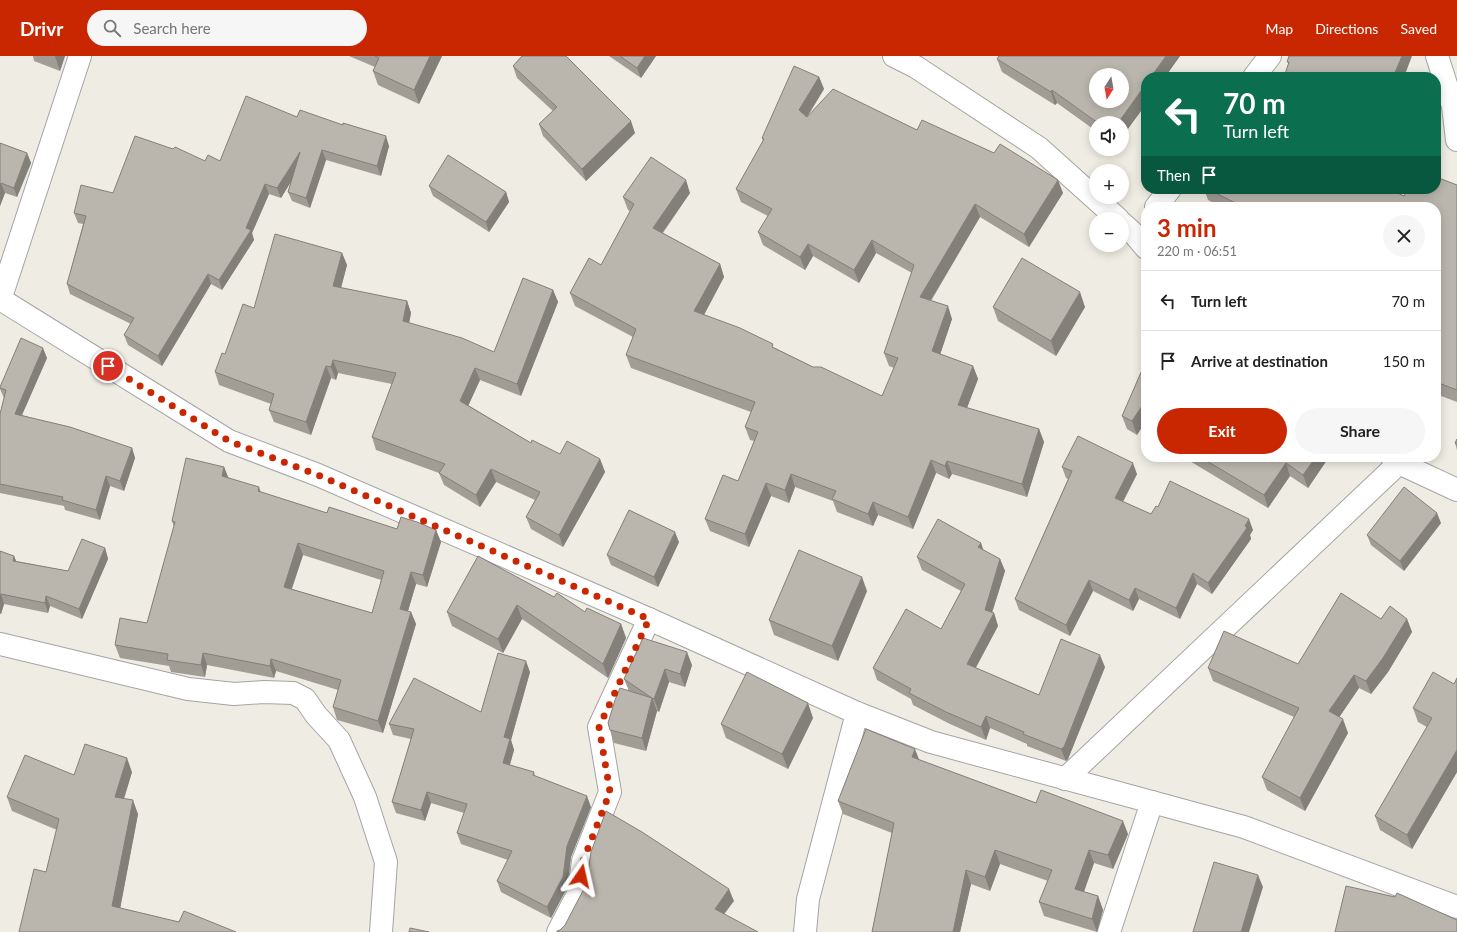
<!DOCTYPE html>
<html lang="en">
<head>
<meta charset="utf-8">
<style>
	:root { --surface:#fff; --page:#f6f6f6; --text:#222; --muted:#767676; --line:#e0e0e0; --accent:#c92702 }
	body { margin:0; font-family:Lato,sans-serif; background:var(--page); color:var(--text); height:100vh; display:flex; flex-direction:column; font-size:15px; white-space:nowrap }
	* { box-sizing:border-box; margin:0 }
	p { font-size:13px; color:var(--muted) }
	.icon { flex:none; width:22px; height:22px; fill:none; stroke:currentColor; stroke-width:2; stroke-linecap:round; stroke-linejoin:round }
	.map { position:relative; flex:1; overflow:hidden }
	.panel { position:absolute; left:1141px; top:146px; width:300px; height:260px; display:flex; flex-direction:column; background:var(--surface); border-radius:16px; box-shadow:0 2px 10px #0003 }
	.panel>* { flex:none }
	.banner { position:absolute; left:1141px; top:16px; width:300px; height:122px; border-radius:16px; box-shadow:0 2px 10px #0003; background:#0b6e4f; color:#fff; overflow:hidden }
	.needle { width:26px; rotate:191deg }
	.tools { position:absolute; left:1089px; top:12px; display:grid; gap:8px }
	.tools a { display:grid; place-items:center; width:40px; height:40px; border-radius:50%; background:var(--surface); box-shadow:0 2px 10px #0003; font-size:20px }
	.pin { position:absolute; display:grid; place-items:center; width:34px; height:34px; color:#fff; margin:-17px; border:2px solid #fff; border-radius:50%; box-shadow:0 1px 4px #0007 }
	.me { position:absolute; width:44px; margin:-22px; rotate:11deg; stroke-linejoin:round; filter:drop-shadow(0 0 3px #0008) }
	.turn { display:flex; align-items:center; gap:14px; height:84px; padding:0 16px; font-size:18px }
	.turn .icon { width:52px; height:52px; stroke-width:2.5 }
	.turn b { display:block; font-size:28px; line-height:34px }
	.then { display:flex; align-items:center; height:38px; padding:0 16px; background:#0003; gap:8px; font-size:15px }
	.round { display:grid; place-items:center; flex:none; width:42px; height:42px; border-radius:21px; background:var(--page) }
	.summary { display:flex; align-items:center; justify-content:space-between; height:68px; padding:0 16px }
	h1 { font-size:24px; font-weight:700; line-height:30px; color:var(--accent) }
	.button { display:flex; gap:8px; margin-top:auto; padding:8px 16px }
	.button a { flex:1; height:46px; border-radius:24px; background:var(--accent); color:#fff; font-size:16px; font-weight:700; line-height:46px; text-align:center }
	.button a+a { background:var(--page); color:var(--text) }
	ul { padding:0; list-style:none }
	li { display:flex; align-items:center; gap:12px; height:60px; padding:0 16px; border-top:1px solid var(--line) }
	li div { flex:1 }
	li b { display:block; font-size:15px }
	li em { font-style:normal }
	header { display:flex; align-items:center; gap:24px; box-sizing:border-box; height:56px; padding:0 20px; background:var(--accent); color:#fff }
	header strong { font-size:19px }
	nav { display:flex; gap:22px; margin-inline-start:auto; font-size:14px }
	.search { width:280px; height:36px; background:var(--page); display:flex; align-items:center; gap:10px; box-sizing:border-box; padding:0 14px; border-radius:22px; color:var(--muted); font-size:15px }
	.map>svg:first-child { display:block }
</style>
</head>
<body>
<header>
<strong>Drivr</strong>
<div class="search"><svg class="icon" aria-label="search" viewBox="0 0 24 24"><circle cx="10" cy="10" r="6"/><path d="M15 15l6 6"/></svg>Search here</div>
<nav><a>Map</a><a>Directions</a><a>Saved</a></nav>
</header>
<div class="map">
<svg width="1457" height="876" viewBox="0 0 1457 876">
	<rect width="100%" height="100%" fill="#efede3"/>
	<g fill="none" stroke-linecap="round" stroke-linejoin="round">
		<g stroke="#a4a4a4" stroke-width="24">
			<g id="minor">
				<polyline points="894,0 916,11 1039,92 1118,163"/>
				<polyline points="1437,0 1453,50 1457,84"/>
				<polyline points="1254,21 1270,0"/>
				<polyline points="1156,151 1170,133"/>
				<polyline points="1122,167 1135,179 1146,192"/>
				<polyline points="0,243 229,385 318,419 649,563 857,657 931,686 1244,771 1457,851"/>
				<polyline points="0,244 80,0"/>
				<polyline points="1392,401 1399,407 1457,434"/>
				<polyline points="0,588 188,633 234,638 264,636 293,637 305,643 316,659 339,684 365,741 386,806 381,876"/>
				<polyline points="1065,723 1399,407"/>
				<polyline points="558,876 579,836 583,805 610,736 599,671 649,563"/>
				<polyline points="805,876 808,843 857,657"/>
				<polyline points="1109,876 1152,746"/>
			</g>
		</g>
		<use href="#minor" stroke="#fff" stroke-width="22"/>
	</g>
	<g fill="#a19d95" fill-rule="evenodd">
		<polygon points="33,0 65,0 60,15 34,5"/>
		<polygon points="349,0 442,0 419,48 378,29 373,15 375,11"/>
		<polygon points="522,0 566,0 635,77 586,125 543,80 539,68 553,55 517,22 513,10"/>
		<polygon points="609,0 656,0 641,22"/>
		<polygon points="1118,0 1180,0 1165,21 1146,21 1146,48 1122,81 1122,67 1096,67 1096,75 1057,47 1055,49 1002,16 997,3"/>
		<polygon points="819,21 824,33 808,60 917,74 1063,137 1029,191 980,161 931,245 952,263 940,298 973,310 978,323 967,352 1039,373 1044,386 1027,441 952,418 949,423 936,417 913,473 878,459 873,470 837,456 833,445 795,431 789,447 771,440 749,491 710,475 705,463 738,425 754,385 750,384 745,371 751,356 631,312 626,299 633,281 575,250 570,237 601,209 630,155 628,154 623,141 690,137 663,177 720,208 724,221 704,259 775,292 813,311 882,340 894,312 889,310 884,297 912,217 876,197 859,227 813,200 805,214 763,189 758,176 768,160 741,146 736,133 763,86 762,82"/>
		<polygon points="297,61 389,90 381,120 326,104 310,152 292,145 288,136 292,124 281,142 269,138 252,177 254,184 222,234 211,228 162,310 128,289 124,279 131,268 70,238 67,228 83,168 78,167 74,157 113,137 205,105 220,105"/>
		<polygon points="0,87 27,97 31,107 17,141 5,137 0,150"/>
		<polygon points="1457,129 1457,346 1436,338 1436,151 1221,151 1208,144 1204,133 1389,133 1404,140"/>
		<polygon points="429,130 506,136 509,146 489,176 433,140"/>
		<polygon points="342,197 347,209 341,232 407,245 411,257 409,267 494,296 553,234 558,246 521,340 480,324 468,349 531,387 560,398 600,403 605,416 563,491 531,473 526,461 535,444 496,426 480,451 444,429 439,417 376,394 372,381 392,328 338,317 336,324 331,322 311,379 274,366 269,354 271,348 219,329 215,316 254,252"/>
		<polygon points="993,251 1085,251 1056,300 998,265"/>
		<polygon points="47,302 22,359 132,392 135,402 124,435 110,430 100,464 65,454 64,450 0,437 0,358 4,342 0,333 0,331"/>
		<polygon points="1146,305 1137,379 1127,373 1122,360"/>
		<polygon points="1455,387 1457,389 1457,394"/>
		<polygon points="1183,401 1329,401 1308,432 1290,420 1268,452"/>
		<path d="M224,411L228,422L261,436L327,457L397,473L436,474L441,486L427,531L416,528L408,555L411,556L416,568L383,677L337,664L333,651L338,634L276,615L274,622L207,609L205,621L171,616L169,610L120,602L115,589L147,567L174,471L172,465ZM303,499L381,524L372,557L292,533Z"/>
		<polygon points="1062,411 1137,418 1123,446 1151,458 1158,451 1253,474 1250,479 1251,483 1212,538 1197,528 1180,563 1139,543 1133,555 1093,535 1070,580 1019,554 1015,543 1068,423 1066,422"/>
		<polygon points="1441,467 1404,515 1371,489 1367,479"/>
		<polygon points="679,486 658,531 611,509 607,499"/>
		<polygon points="981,487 983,494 1000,503 1005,515 992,557 994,557 998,570 975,612 1039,639 1105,611 1068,703 1066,705 1027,690 1027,688 990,672 986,684 950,668 913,649 911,643 877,624 873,612 941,573 961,535 922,514 917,501"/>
		<polygon points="105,492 108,503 82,563 50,550 48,557 4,548 1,558 0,558 0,495 14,500 16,505 68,515"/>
		<polygon points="867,535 838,605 774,579 769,564"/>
		<polygon points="554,541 585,556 621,568 626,582 608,622 522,563 503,597 452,570 447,556"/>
		<polygon points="1381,563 1407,563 1412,576 1388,616 1371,638 1359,632 1339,661 1348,677 1305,755 1267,734 1262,721 1294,661 1213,625 1208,612 1298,608"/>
		<polygon points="643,582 692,609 685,631 669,626 659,656 657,655 646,695 614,687 610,674 629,635 624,623"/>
		<polygon points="530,616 511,684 514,694 510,709 534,716 535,720 591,751 571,801 567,832 551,862 501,836 497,825 508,804 461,788 457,777 464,757 431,747 425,765 396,757 392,746 411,683 393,679 389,668 481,656"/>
		<polygon points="1457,622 1457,716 1412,793 1380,774 1375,760 1427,671 1418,666 1413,652 1454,628"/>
		<polygon points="813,662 788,713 726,682 721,668"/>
		<polygon points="920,704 1036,747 1128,778 1113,813 1094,807 1084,836 1098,840 1103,854 1097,876 1044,860 1039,846 1048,825 1000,808 990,835 971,828 960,876 872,876 892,777 843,758 838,745"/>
		<polygon points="132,716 124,743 138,758 120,852 179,866 236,876 19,876 46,816 57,774 12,755 7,741 74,719"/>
	</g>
	<g fill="#837f79">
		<polygon points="55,0 65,0 60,15"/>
		<polygon points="430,0 442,0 419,48 414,34"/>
		<polygon points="645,0 656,0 641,22 637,12"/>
		<polygon points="1166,0 1180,0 1165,21 1151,21"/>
		<polygon points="1402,0 1412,0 1404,21 1393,21"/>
		<polygon points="819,21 824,33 803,67 799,54"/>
		<polygon points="1146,28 1146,48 1122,81 1122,67 1118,67"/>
		<polygon points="1052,34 1057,47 1055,49 1051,36"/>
		<polygon points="631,65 635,77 586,125 582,113"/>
		<polygon points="386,80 389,90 381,120 377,110"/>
		<polygon points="322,94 326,104 310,152 306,142"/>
		<polygon points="300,96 303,106 281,142 277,132"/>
		<polygon points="27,97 31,107 17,141 14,132"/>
		<polygon points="686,124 690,137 657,184 653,172"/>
		<polygon points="1058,124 1063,137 1029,191 1024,178"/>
		<polygon points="1,127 5,137 0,150 0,130"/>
		<polygon points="265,128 269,138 252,177 254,184 222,234 219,224 246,172"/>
		<polygon points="506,136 509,146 489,176 486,166"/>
		<polygon points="975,148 980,161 925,254 920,241"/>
		<polygon points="872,184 876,197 859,227 854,214"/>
		<polygon points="808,188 813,200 805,214 800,201"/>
		<polygon points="342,197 347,209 338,243 333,230"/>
		<polygon points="720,208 724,221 699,268 694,255"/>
		<polygon points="208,218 211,228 162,310 158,300"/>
		<polygon points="553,234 558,246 521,340 517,328"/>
		<polygon points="1080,236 1085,251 1056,300 1051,285"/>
		<polygon points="407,245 411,257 407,277 403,265"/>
		<polygon points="948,250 952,263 937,308 932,295"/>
		<polygon points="43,292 47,302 18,368 15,358"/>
		<polygon points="333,304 338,317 336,324 331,311"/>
		<polygon points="326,310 331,322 311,379 306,366"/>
		<polygon points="973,310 978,323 963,362 958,349"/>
		<polygon points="475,312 480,324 465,357 460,345"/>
		<polygon points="1146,344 1146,365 1137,379 1132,365"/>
		<polygon points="1039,373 1044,386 1027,441 1022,428"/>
		<polygon points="132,392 135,402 124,435 120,425"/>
		<polygon points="1316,401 1329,401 1308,432 1303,419"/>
		<polygon points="600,403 605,416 563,491 559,479"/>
		<polygon points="931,404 936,417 913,473 908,461"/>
		<polygon points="947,405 952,418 949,423 945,410"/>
		<polygon points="1133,407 1137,418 1119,453 1115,442"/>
		<polygon points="1286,407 1290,420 1268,452 1264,439"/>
		<polygon points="224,411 229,423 222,420"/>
		<polygon points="491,413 496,426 480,451 476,439"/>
		<polygon points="791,418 795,431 789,447 785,434"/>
		<polygon points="106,420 110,430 100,464 96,454"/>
		<polygon points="766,427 771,440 749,491 745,478"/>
		<polygon points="259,431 263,443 258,435"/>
		<polygon points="873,446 878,459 873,470 868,458"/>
		<polygon points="1437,457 1441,467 1404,515 1400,505"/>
		<polygon points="1249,463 1253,474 1250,479 1251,483 1212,538 1208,527"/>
		<polygon points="436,474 441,486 427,531 423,519"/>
		<polygon points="675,476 679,486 658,531 654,521"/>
		<polygon points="298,487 303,499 288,543 284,531"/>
		<polygon points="981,487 985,499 978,491"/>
		<polygon points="105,492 108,503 82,563 79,553"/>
		<polygon points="14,500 18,510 13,505"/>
		<polygon points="1000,503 1005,515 989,566 985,554"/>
		<polygon points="411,516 416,528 405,565 400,553"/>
		<polygon points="1193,517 1197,528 1180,563 1176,552"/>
		<polygon points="862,521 867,535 838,605 832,590"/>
		<polygon points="1089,524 1093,535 1070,580 1066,569"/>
		<polygon points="1135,532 1139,543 1133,555 1129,544"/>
		<polygon points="1,538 4,548 1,558 0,556 0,540"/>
		<polygon points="46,540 50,550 48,557 45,547"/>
		<polygon points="517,549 522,563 503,597 498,583"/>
		<polygon points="411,556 416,568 383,677 378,665"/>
		<polygon points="994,557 998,570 971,621 967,608"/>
		<polygon points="1407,563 1412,576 1388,616 1371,638 1366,625"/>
		<polygon points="621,568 626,582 608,622 603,608"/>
		<polygon points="687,596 692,609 685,631 680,618"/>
		<polygon points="203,597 207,609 205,621 201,609"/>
		<polygon points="1100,599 1105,611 1068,703 1066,705 1061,693"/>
		<polygon points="271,603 276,615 274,622 270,610"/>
		<polygon points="526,605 530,616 511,684 514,694 507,718 503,707 504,681"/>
		<polygon points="665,613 669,626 659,656 654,643"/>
		<polygon points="1354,619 1359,632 1334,669 1329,655"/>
		<polygon points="652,642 657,655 646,695 642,682"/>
		<polygon points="808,647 813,662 788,713 782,698"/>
		<polygon points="986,660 990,672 986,684 981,671"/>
		<polygon points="1343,663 1348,677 1305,755 1300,742"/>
		<polygon points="915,693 920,706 912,701"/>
		<polygon points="1457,694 1457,716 1412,793 1407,779"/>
		<polygon points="127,702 132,716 120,755 115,741"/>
		<polygon points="427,736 431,747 425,765 421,754"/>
		<polygon points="587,740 591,751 571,801 567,832 551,862 547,851 567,790"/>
		<polygon points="133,744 138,758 118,864 112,850"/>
		<polygon points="1123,765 1128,778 1113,813 1108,799"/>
		<polygon points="995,794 1000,808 990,835 985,821"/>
		<polygon points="1089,794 1094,807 1080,846 1075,833"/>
		<polygon points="966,814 971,828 960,876 953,876"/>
		<polygon points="1258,819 1263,831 1249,876 1241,876"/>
		<polygon points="729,833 734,845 719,865 715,853"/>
		<polygon points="1098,840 1103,854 1097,876 1092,863"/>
	</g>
	<g fill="#bbb6ad" stroke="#837f79" fill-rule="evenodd">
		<polygon points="375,0 430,0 414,34 373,15 379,2"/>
		<polygon points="522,0 566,0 631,65 582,113 539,68 557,51 513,10"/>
		<polygon points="620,0 645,0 637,12"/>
		<path d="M999,0H1166L1151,21H1146V28L1118,67H1098L1052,34L1051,36L997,3ZM1096,19H1122V45H1096Z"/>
		<polygon points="1289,0 1402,0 1393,21 1378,21 1376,20 1376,21 1284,21 1289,6 1287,6"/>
		<polygon points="794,10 819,21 799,54 807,61 833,33 917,74 922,64 994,97 1000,88 1058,124 1024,178 975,148 920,241 948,250 932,295 973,310 958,349 1039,373 1022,428 947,405 945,410 931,404 908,461 873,446 868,458 832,443 836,435 791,418 785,434 766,427 745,478 705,463 723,419 738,425 758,376 745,371 755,346 626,299 636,273 570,237 589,202 601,209 634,148 623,141 651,101 686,124 653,172 720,208 694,255 740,272 773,288 772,291 813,311 821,311 882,340 898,302 884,297 914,209 872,184 854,214 808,188 800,201 758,176 772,153 736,133 764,83 762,82"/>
		<polygon points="246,40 297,61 300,54 343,69 343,67 386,80 377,110 322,94 306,142 288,136 300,96 277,132 265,128 246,172 251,174 219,224 208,218 158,300 124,279 134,262 67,228 86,160 74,157 81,129 113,137 135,80 173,93 175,91 205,105 208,99 220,105"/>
		<polygon points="0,87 27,97 14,132 1,127 0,130"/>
		<polygon points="448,99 506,136 486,166 429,130"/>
		<polygon points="1436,121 1457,129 1457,334 1436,326 1436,151 1243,151 1208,133 1389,133 1404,140 1407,133 1436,133"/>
		<polygon points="275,178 342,197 333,230 407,245 403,265 462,282 494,296 523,222 553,234 517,328 475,312 460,345 531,387 532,384 560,398 567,385 600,403 559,479 526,461 540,436 491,413 476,439 439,417 445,408 372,381 396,317 333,304 331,311 326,310 306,366 269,354 274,338 215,316 222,297 225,298 243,248 254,252"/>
		<polygon points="1022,202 1080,236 1051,285 993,251"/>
		<polygon points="21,282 43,292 15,358 70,371 132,392 120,425 106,420 96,454 62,444 63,441 0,428 0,358 6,334 0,332 0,331"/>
		<polygon points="1146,305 1146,344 1132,365 1122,360"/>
		<polygon points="1078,380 1133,407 1115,442 1151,458 1156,450 1158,451 1170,425 1249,463 1245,470 1247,472 1208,527 1193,517 1176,552 1135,532 1129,544 1089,524 1066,569 1015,543 1072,415 1062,411"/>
		<polygon points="1457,383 1457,389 1455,387"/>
		<polygon points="1200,401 1316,401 1303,419 1286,407 1264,439"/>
		<path d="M186,402L224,411L222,420L259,431L258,435L327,457L329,451L397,473L401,461L417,466L436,474L423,519L411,516L400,553L411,556L378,665L333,651L341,624L271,603L270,610L203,597L201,609L167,604L168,598L115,589L120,562L147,567L175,466L172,465ZM298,487L384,515L372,557L284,531Z"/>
		<polygon points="1404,431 1437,457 1400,505 1367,479"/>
		<polygon points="629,454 675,476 654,521 607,499"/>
		<polygon points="938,463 981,487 978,491 1000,503 985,554 994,557 967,608 1039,639 1061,583 1100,599 1064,691 1061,693 1023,678 1024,676 986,660 981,671 946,656 909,637 911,633 873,612 906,553 941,573 965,528 917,501"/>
		<polygon points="82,483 105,492 79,553 46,540 45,547 1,538 0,540 0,495 14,500 13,505 68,515"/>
		<polygon points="799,494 862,521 832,590 769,564"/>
		<polygon points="478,500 554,541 557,537 585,556 587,552 621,568 603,608 517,549 498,583 447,556"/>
		<polygon points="1341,537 1381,563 1390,550 1407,563 1383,602 1366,625 1354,619 1329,655 1343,663 1300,742 1262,721 1299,652 1208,612 1224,575 1298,608"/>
		<polygon points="643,582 687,596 680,618 665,613 654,643 652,642 642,682 610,674 608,667 615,644 620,632 652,642 624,623"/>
		<polygon points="498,597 526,605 504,681 510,683 503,707 534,716 533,719 587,740 567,790 563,821 547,851 497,825 512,795 457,777 467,748 427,736 421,754 392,746 414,673 389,668 414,622 481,656"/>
		<polygon points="747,616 808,647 782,698 721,668"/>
		<polygon points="1433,616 1454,628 1457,622 1457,694 1407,779 1375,760 1432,662 1413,652"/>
		<polygon points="866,673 915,693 912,701 1036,747 1041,734 1123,765 1108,799 1089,794 1075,833 1098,840 1092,863 1039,846 1052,814 995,794 985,821 966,814 953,876 872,876 894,767 838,745"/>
		<polygon points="85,688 127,702 115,741 133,744 112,850 179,866 184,855 236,876 19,876 34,813 46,816 59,763 7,741 25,699 74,719"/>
		<polygon points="606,755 642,776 729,833 715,853 758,876 557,876 557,875 560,874 565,869 586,829 591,796"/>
		<polygon points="1214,806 1258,819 1241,876 1193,876"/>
		<polygon points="1346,830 1395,841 1397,837 1457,864 1457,876 1335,876"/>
		<polygon points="410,872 429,876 409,876"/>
	</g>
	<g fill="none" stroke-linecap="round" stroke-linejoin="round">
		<polyline stroke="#c92702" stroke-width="7" stroke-dasharray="0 12.6" points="108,310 229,385 318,419 649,563 599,671 610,736 583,805 581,820"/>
	</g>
</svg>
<div class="tools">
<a><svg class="needle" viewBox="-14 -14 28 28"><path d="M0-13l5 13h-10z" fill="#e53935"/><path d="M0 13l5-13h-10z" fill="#767676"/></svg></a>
<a><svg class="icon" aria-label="sound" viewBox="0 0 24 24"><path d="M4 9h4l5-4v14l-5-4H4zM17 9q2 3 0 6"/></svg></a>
<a>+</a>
<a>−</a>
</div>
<div class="pin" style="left:108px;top:310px;background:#d93025"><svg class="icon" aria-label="arrive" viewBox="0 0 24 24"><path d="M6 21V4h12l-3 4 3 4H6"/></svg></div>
<svg class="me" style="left:581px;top:820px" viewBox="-20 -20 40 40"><path d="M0-17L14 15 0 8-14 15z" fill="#c92702" stroke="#fff" stroke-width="4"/></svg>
<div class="banner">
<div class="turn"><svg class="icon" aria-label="left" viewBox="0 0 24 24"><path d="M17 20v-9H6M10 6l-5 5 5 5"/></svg><div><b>70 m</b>Turn left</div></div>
<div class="then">Then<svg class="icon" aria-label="arrive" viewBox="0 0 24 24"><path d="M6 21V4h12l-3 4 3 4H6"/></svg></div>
</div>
<section class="panel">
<div class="summary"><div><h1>3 min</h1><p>220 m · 06:51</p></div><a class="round"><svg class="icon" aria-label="close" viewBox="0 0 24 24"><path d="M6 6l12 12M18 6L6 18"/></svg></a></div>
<ul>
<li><svg class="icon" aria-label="left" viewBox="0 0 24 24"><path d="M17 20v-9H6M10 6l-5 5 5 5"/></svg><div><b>Turn left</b></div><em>70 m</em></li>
<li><svg class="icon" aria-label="arrive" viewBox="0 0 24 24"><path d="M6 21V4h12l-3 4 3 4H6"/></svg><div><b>Arrive at destination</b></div><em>150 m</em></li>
</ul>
<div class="button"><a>Exit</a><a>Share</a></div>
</section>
</div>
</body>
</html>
